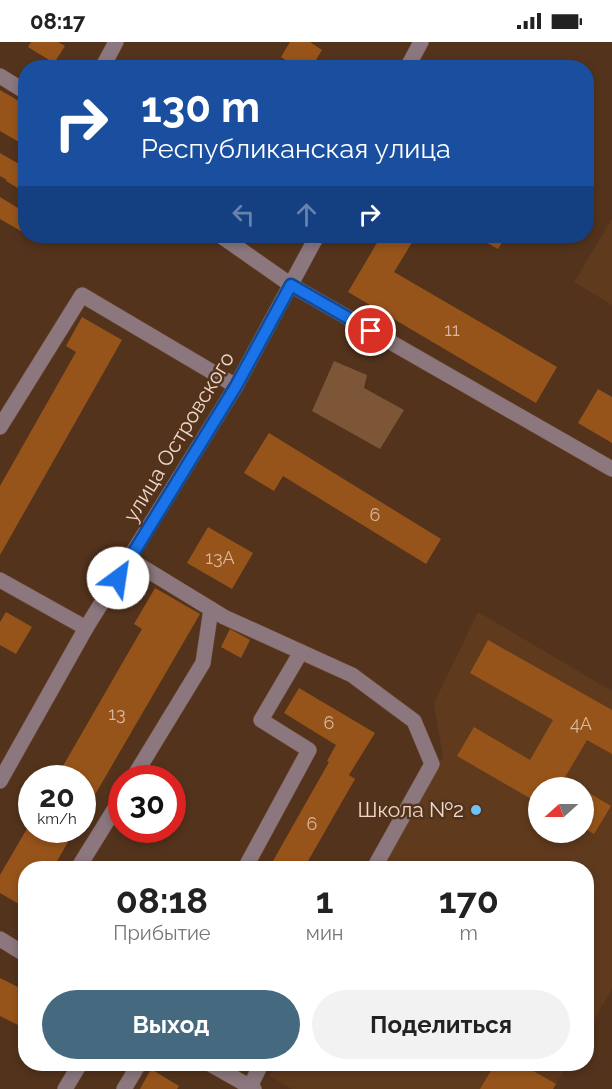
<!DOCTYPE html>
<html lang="ru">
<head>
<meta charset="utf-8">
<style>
	:root { --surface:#fff; --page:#f2f2f2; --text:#222; --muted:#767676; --accent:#456a80 }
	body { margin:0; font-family:Raleway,sans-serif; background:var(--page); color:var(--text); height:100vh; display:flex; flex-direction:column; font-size:22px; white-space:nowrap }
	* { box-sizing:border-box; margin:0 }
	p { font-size:20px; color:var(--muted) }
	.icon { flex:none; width:33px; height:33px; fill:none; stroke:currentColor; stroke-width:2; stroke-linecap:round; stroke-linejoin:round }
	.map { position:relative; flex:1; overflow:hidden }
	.details { position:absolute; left:18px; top:819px; width:576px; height:210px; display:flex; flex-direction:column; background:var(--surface); border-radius:24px; box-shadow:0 3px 9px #0003 }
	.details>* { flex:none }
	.hud { position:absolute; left:18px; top:18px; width:576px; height:183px; border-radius:24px; box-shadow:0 3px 9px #0003; background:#1a4fa0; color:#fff; overflow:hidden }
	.needle { width:39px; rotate:249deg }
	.controls { position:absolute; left:528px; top:735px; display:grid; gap:12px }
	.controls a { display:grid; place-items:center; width:66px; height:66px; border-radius:50%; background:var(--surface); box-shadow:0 3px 9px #0003; font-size:30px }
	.speed { position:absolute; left:18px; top:723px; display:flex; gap:12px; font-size:30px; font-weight:700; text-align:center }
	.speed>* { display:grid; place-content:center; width:78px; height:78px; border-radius:50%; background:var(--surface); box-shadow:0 3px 9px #0003; line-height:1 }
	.speed small { font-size:15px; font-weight:400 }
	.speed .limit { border:9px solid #d22; background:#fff; color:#111 }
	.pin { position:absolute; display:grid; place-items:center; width:51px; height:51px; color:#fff; margin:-26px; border:3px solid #fff; border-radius:50%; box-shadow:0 2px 6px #0007 }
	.me { position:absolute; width:66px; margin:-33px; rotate:31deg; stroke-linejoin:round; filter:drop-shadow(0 0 4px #0008) }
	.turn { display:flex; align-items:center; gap:21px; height:126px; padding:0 24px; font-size:27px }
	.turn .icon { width:78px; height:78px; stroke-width:2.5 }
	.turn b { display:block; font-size:42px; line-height:51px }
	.lanes { display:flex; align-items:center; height:57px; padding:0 24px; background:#0003; justify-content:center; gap:30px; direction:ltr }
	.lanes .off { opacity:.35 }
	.eta { display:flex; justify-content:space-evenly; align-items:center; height:102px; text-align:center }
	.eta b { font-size:36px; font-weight:700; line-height:42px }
	.primary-button { display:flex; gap:12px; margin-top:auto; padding:12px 24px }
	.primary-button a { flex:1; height:69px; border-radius:36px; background:var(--accent); color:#fff; font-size:24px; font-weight:700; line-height:69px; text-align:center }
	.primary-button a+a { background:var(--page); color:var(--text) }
	.status { display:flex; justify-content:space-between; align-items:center; height:42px; padding:0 30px; background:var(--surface); direction:ltr }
	.status svg { height:16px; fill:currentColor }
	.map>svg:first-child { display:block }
</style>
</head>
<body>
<div class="status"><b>08:17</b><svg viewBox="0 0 49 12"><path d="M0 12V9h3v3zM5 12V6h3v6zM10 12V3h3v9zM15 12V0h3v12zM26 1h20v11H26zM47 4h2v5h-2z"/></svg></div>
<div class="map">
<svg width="612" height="1047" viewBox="0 0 612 1047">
	<rect width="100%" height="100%" fill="#53331c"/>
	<g fill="#603a1d" fill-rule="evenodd">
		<polygon points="612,177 612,263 574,240"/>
		<path d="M478,570L612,649V947L587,990L586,826H381L443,715L434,661ZM538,746H584V790H538Z"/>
		<polygon points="276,1022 568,1022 553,1047 292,1047 269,1034"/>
	</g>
	<polygon fill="#7d5537" points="334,319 367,333 364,346 404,368 380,407 312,369"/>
	<g fill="#97541a">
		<polygon points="31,0 58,0 65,4 54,21 28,5"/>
		<polygon points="290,0 310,0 322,8 311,26 298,26 281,15"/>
		<polygon points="0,48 26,63 26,104 0,89"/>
		<polygon points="0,111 26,126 26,151 6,139 7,138 0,134"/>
		<polygon points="0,155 26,171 26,192 0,177"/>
		<polygon points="28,194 54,194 49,201 38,195 36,199"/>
		<polygon points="381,194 416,194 394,230 557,325 536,361 348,250"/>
		<polygon points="475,194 506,194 498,207"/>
		<polygon points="82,275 122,298 0,513 0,444 76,310 66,304"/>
		<polygon points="598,347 612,355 612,401 578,381"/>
		<polygon points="269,391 441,497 426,522 283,434 274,449 244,431"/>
		<polygon points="208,485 253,511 232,547 187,521"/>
		<polygon points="155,546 200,572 82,775 82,736 56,736 142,587 134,582"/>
		<polygon points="6,570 32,585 16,612 0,603 0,580"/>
		<polygon points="230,587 250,598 241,616 221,605"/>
		<polygon points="488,598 612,668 612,712 587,698 564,737 579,746 538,746 538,761 457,714 474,685 530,718 553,678 470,631"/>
		<polygon points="299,646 375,691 349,733 355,737 304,826 269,826 329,720 327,719 336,703 284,671"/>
		<polygon points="584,748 611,764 594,792 584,786"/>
		<polygon points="32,778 32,788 75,788 53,826 26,826 26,866 0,851 0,833"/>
		<polygon points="0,936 26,949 26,987 0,974"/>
		<polygon points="495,1022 521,1022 556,1042 553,1047 480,1047"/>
		<polygon points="151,1027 179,1044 177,1047 140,1047"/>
	</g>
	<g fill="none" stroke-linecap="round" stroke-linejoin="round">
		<g stroke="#6f513c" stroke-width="16">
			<g id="minor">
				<polyline points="102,26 116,0"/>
				<polyline points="407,26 421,0"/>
				<polyline points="0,34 26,50"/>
				<polyline points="221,194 291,243 612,427"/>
				<polyline points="0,385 82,253 236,344"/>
				<polyline points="129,517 224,575 352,633 414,679 432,722 374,826"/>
				<polyline points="0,538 86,586"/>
				<polyline points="133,736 203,621 211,567"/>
				<polyline points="0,739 86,586 236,344 317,194"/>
				<polyline points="78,826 122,755"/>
				<polyline points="245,826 309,708 261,678 301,610"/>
				<polyline points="0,897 26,913"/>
				<polyline points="210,1022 254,1047"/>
				<polyline points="250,1045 261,1022"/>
				<polyline points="65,1047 80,1022"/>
				<polyline points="124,1047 139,1022"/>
			</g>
		</g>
		<use href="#minor" stroke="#8b777d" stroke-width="15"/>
	</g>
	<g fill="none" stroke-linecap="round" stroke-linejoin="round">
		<g stroke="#114b97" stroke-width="15">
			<polyline id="route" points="118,536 236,344 291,243 371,289"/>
		</g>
		<use href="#route" stroke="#1a73e8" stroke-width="10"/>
	</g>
	<circle fill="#6fc2f4" stroke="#53331c" stroke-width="2" cx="476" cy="768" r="6"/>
	<g text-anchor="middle" stroke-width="5" stroke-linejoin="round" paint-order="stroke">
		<g font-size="18" fill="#d8b8a0">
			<text x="452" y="294">11</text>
			<text x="375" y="479">6</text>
			<text x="220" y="522">13А</text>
			<text x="117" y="678">13</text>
			<text x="329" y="687">6</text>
			<text x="581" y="688">4А</text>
			<text x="312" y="788">6</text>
		</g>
		<g font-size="21" fill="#eed9cc" stroke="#53331c">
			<text transform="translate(179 395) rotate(-59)" y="7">улица Островского</text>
		</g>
		<g font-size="21" fill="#eed9cc" stroke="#53331c" text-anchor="end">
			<text x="464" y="775">Школа №2</text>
		</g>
	</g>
</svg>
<div class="controls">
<a><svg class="needle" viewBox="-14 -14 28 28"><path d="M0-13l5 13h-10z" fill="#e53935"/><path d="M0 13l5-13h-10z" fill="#767676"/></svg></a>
</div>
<div class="speed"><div>20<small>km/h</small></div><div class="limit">30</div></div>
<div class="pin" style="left:371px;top:289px;background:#d93025"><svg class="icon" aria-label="arrive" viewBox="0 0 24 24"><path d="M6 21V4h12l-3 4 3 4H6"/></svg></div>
<svg class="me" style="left:118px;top:536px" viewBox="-20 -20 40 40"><circle r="19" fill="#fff"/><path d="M0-13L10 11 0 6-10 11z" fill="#1a73e8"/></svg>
<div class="hud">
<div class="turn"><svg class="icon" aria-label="right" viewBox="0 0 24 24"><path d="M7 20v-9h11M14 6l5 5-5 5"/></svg><div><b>130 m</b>Республиканская улица</div></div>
<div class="lanes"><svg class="icon off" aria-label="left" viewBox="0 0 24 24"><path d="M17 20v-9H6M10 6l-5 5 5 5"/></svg><svg class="icon off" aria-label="ahead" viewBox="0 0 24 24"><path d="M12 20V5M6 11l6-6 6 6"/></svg><svg class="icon" aria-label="right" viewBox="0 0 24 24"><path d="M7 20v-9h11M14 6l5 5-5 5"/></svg></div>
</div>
<section class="details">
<div class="eta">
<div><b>08:18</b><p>Прибытие</p></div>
<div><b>1</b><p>мин</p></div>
<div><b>170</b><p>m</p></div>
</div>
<div class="primary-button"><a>Выход</a><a>Поделиться</a></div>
</section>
</div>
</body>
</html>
